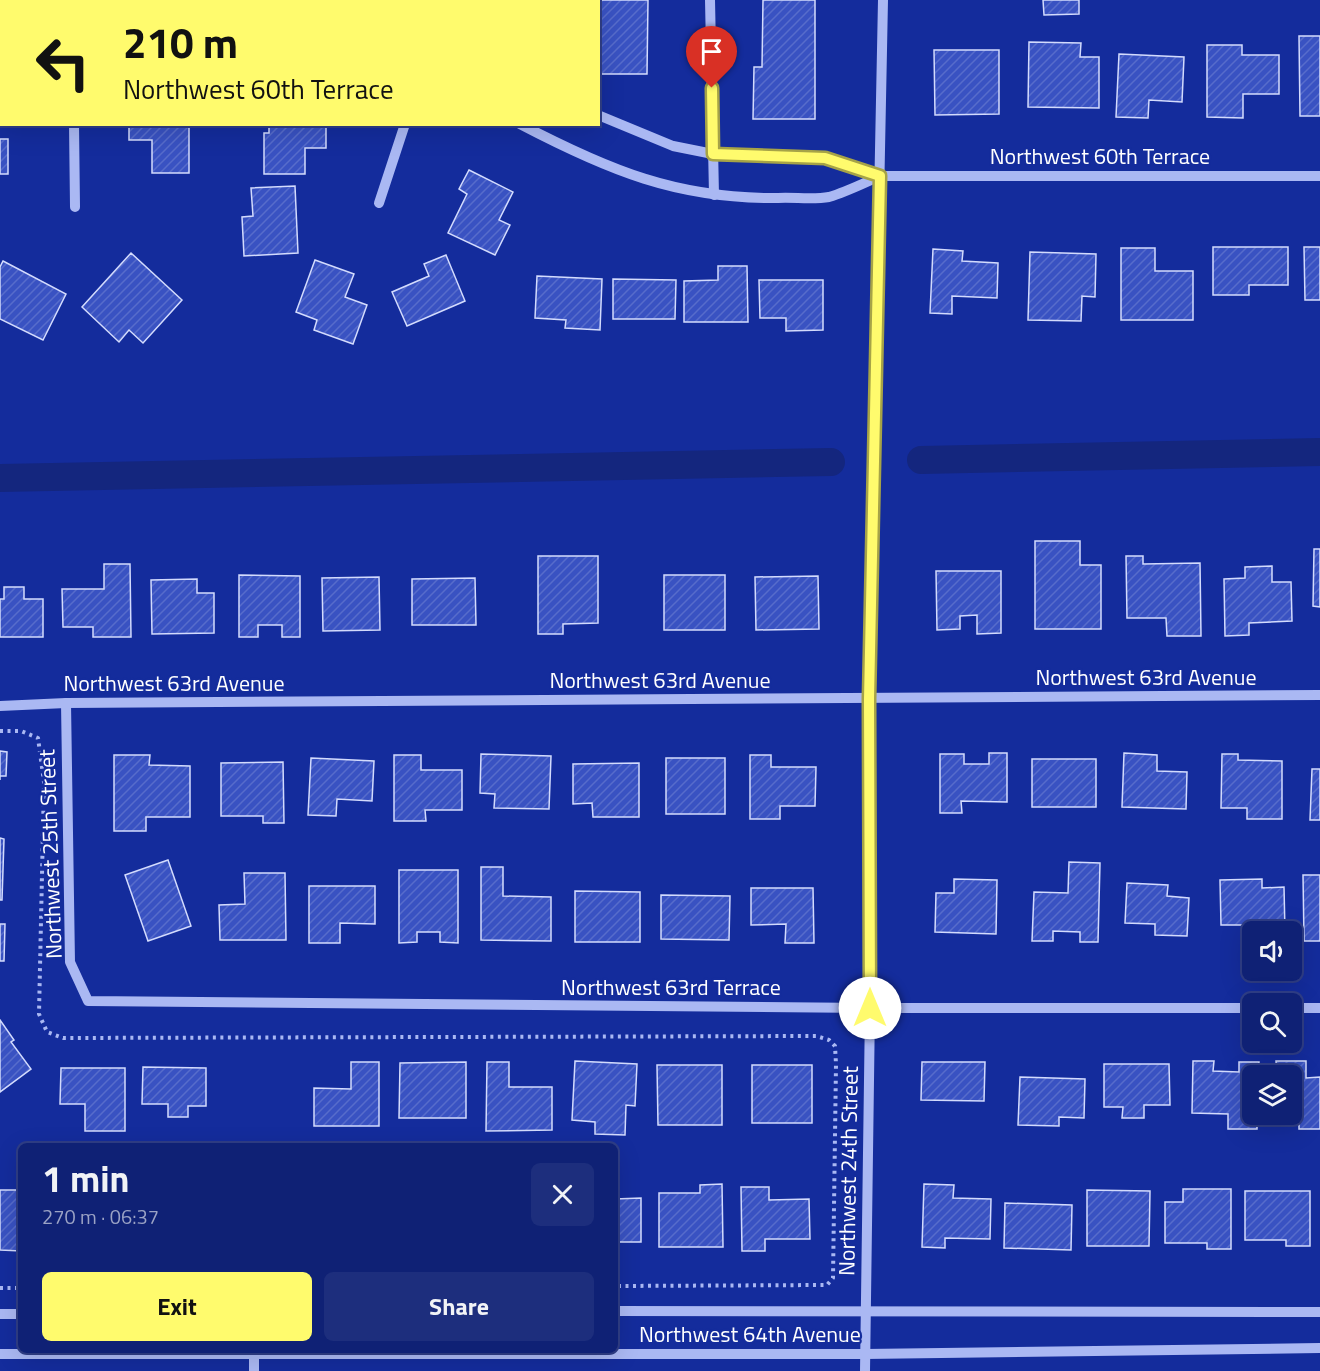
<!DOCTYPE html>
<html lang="en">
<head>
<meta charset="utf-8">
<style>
	:root { --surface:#0f2175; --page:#1d2e7d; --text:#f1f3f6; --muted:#9ba3c5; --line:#2f3e87; --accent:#fffb6d }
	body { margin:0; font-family:"Titillium Web",sans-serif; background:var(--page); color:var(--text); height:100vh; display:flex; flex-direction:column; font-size:22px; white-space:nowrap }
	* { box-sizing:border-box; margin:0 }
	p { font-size:20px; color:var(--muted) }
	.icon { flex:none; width:33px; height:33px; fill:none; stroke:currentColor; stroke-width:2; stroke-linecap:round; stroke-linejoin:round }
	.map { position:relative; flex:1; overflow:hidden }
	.drawer { position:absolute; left:18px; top:1143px; width:600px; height:210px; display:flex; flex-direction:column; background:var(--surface); border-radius:9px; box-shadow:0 6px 24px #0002,0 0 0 2px var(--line) }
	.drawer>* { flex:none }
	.banner { position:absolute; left:0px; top:0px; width:600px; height:126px; box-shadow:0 6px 24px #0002,0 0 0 2px var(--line); background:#fffb6d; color:#111; overflow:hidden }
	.buttons { position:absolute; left:1242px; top:921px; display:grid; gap:12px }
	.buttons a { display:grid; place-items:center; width:60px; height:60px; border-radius:9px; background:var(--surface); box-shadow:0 6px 24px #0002,0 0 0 2px var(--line); font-size:30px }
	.pin { position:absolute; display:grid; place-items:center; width:51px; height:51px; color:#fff; margin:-62px -26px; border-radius:50% 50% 50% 0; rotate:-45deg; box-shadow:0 0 6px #0007 }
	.pin .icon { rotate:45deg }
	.me { position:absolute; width:66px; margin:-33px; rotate:0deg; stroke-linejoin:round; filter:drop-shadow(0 0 4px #0008) }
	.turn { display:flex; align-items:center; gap:21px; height:126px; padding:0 24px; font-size:27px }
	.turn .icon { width:78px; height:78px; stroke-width:2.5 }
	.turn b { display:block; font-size:42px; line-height:51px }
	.round { display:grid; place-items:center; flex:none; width:63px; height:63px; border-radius:9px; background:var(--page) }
	.headline { display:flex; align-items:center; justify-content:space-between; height:102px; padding:0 24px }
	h1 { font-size:36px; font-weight:700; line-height:45px }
	.primary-button { display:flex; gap:12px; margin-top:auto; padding:12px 24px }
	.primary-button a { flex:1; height:69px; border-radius:9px; background:var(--accent); color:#111; font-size:24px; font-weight:700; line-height:69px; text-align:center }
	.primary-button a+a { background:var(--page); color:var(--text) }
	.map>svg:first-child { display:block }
</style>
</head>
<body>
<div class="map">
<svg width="1320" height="1371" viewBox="0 0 1320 1371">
	<defs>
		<pattern id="building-hatch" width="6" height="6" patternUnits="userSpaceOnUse" patternTransform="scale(1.5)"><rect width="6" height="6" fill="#3952c2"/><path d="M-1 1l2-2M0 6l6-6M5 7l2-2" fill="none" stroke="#576ccb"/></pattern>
	</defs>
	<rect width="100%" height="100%" fill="#142c9c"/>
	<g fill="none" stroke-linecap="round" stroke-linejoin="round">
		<g stroke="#14267e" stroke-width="28">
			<polyline points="921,460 1320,452"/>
			<polyline points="0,478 831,462"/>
		</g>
	</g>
	<g fill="url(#building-hatch)" stroke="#d3dbfd" stroke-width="1.5">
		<polygon points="588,0 648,0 647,74 598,74 598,2"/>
		<polygon points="763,0 815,0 815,119 753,119 754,67 762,67"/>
		<polygon points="1043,0 1079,0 1079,14 1044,15"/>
		<polygon points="1299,36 1320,36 1320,116 1300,116"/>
		<polygon points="1029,42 1081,43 1080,57 1099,57 1099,108 1028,107"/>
		<polygon points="1207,45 1242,45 1242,55 1279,55 1279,94 1243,94 1243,118 1207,117"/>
		<polygon points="934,50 999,50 999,114 935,115"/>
		<polygon points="1119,54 1184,57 1182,102 1149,100 1148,118 1116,117"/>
		<polygon points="129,124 189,124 189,173 152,173 152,140 129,140"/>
		<polygon points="269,124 326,124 326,148 305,148 305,174 264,174 264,133 269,133"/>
		<rect x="0" y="139" width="8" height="35"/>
		<polygon points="469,170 513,192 499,220 510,225 495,255 448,233 467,194 459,189"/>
		<polygon points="295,186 298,253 244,256 242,217 253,216 251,188"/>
		<polygon points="1213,247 1288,247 1288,285 1249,285 1249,295 1213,295"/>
		<polygon points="1304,247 1320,247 1320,300 1305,300"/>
		<polygon points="1121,248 1155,248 1155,271 1193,271 1193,320 1121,320"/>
		<polygon points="933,249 963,251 962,261 998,263 997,298 952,296 952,314 930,313"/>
		<polygon points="1030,252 1096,254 1095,297 1082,296 1081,321 1028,320"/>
		<polygon points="131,253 182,300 143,343 129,330 119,342 82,307"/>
		<polygon points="446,255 465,301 407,326 392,292 429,276 424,264"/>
		<polygon points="315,260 354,274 345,297 367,305 353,344 314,330 317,320 296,312"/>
		<polygon points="3,261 66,294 43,340 0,319 0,267"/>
		<polygon points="718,266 747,266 748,322 684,322 684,281 718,280"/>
		<polygon points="537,276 602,279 600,330 565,328 566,320 535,318"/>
		<polygon points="613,279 676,280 675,319 613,319"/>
		<polygon points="759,280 823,280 823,330 786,331 786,318 760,318"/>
		<polygon points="1035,541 1080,541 1080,565 1101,565 1101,629 1035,629"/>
		<polygon points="1314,549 1320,549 1320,607 1313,606"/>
		<polygon points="538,556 598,556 598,623 563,624 563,634 538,634"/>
		<polygon points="1126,556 1143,556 1143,564 1200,563 1201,636 1167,636 1166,618 1127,618"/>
		<polygon points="104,564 130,564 131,637 93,637 93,627 63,627 62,589 104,589"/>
		<polygon points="1272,566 1272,582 1291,582 1292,621 1249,623 1249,635 1225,636 1224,579 1245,578 1245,567"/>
		<polygon points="936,571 1001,571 1001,633 977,634 977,615 960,616 960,629 937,630"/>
		<polygon points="239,575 300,576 300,637 282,637 282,625 258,625 258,637 239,637"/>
		<rect x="664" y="575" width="61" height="55"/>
		<polygon points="818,576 819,629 756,630 755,577"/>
		<polygon points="379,577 380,630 323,631 322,578"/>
		<polygon points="475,578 476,625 412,625 412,579"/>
		<polygon points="197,579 197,593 214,593 214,633 152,634 151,580"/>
		<polygon points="4,587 24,587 24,599 43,599 43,637 0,637 0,599 4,599"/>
		<polygon points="0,751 7,752 6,776 0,776 0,780"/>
		<polygon points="989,753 1007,753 1007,802 961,801 962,813 940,813 940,754 964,754 964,764 989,764"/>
		<polygon points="1124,753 1157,755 1157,771 1187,772 1186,809 1122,807"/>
		<polygon points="481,754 551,756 549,809 494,808 495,794 480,793"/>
		<polygon points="1222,754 1238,754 1238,760 1282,761 1282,819 1247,819 1247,808 1221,808"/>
		<polygon points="114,755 150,755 149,765 190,766 190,817 146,817 146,831 114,831"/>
		<polygon points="394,755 421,755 421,770 462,770 462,810 425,810 426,821 394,821"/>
		<polygon points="750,755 771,755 771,767 816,767 815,806 780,806 780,819 750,819"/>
		<polygon points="311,758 374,761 372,801 337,799 336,816 308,815"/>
		<rect x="666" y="758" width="59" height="56"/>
		<rect x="1032" y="759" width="64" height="48"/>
		<polygon points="283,762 284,823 263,823 263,816 221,816 221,763"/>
		<polygon points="639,763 639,817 593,817 592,803 573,804 573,764"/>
		<polygon points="1312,769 1320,769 1320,820 1310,820"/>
		<polygon points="0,838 4,839 2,900 0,900"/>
		<polygon points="168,860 191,926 148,941 125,875"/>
		<polygon points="1069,862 1100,863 1098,942 1080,942 1080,932 1053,931 1053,941 1032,941 1034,892 1068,893"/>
		<polygon points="481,867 503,867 503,896 551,897 551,941 481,940"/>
		<polygon points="399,870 458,870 458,943 440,942 440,932 417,932 417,942 399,943"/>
		<polygon points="244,873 285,873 286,940 220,940 219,905 245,904"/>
		<polygon points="1303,875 1320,875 1320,941 1304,941"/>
		<polygon points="954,879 997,880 996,934 935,932 936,893 954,893"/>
		<polygon points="1262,879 1262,888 1284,887 1285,932 1256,932 1256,925 1221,925 1220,880"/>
		<polygon points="1127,883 1168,885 1167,896 1189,898 1187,936 1155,935 1155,924 1125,923"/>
		<polygon points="309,886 375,886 375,924 340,923 340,943 309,943"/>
		<polygon points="751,888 813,888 814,943 785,943 786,924 751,925"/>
		<polygon points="575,891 640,892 640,942 575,942"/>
		<polygon points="661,895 730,896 729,940 661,939"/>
		<polygon points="0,924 5,924 4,961 0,961"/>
		<polygon points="0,1020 14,1040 11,1042 31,1069 0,1092"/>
		<polygon points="575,1061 637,1064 635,1106 626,1105 625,1135 595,1134 595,1122 572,1120"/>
		<polygon points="1193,1061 1214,1061 1213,1071 1239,1072 1239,1062 1259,1062 1258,1076 1252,1076 1252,1114 1257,1114 1257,1129 1228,1129 1228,1114 1192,1113"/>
		<polygon points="1276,1061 1306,1061 1306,1078 1320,1077 1320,1129 1299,1129 1299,1116 1277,1116 1292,1114 1292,1076 1277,1076"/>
		<polygon points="351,1062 379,1062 379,1126 314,1126 314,1088 351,1089"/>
		<polygon points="466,1062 466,1118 399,1118 400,1063"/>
		<polygon points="487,1062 509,1062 509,1087 552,1087 552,1130 486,1131"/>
		<polygon points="922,1062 985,1062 984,1101 921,1100"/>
		<polygon points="1104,1064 1169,1064 1170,1105 1144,1105 1144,1118 1122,1118 1123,1107 1104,1107"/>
		<polygon points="657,1065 722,1065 722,1125 658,1125"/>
		<rect x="752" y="1065" width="60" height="58"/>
		<polygon points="143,1067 206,1068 206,1106 188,1106 188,1117 168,1117 168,1104 142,1104"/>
		<polygon points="61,1068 125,1068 125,1131 85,1131 85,1104 60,1104"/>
		<polygon points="1020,1077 1085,1079 1084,1118 1059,1117 1059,1126 1018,1125"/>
		<polygon points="722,1184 723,1247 659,1247 659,1193 700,1193 700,1185"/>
		<polygon points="924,1184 954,1185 953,1198 991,1199 990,1239 945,1238 945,1248 922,1247"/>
		<polygon points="741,1187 769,1187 769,1200 809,1199 810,1239 765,1239 765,1251 742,1251"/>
		<polygon points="1183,1189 1231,1189 1231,1249 1207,1249 1207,1243 1165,1243 1165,1202 1183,1202"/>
		<polygon points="0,1190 21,1190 21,1251 0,1250"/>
		<polygon points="1087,1190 1150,1191 1149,1246 1087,1246"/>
		<polygon points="1245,1191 1310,1191 1310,1246 1286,1246 1286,1240 1245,1240"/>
		<polygon points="641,1198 641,1242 615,1242 615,1199"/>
		<polygon points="1005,1203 1072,1205 1071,1250 1004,1248"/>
	</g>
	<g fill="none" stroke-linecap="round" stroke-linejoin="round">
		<g stroke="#aab8f3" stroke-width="4" stroke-dasharray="3 4.5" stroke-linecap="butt">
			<polyline points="0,731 21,731 38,738 44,782 39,1014 47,1032 63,1038 816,1036 829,1040 835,1046 836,1064 833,1278 827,1285 615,1286"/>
			<polyline points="0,1288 21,1288"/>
		</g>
		<g stroke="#aab8f3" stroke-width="10">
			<polyline points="144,0 144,2"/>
			<polyline points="421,0 421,2"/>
			<polyline points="710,0 714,195"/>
			<polyline points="0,17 2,17"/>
			<polyline points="0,60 2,60"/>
			<polyline points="598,115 673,146 713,154 825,158 880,176 1320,176"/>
			<polyline points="74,124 75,207"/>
			<path d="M520,124C608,170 677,199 778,198C794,197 813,200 829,197C846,192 864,183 880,176"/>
			<polyline points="379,203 405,124"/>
			<polyline points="66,703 70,962 88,1001 870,1008 1252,1008"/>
			<polyline points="0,706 66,703 1320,695"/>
			<polyline points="1292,1008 1320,1008"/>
			<polyline points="615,1311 1320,1312"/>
			<polyline points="0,1314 21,1314"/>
			<polyline points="0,1354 865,1354 1320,1348"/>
			<polyline points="254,1371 254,1350"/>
			<polyline points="865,1371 870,1008 869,699 883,0"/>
		</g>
	</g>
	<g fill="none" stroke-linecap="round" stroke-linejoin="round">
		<g stroke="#a6a347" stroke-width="15">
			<polyline id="route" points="712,88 713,154 825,158 880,176 869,699 870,1008"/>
		</g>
		<use href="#route" stroke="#fffb6d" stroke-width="10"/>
	</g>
	<g text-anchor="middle" stroke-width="4.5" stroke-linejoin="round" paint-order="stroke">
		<g font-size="22" fill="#fff" stroke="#142c9c">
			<text x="1100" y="164">Northwest 60th Terrace</text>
			<text x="1146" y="685">Northwest 63rd Avenue</text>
			<text x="660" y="688">Northwest 63rd Avenue</text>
			<text x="174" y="691">Northwest 63rd Avenue</text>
			<text transform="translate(50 854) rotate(-92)" y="8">Northwest 25th Street</text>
			<text x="671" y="995">Northwest 63rd Terrace</text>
			<text transform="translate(848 1171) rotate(-89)" y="8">Northwest 24th Street</text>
			<text x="750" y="1342">Northwest 64th Avenue</text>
		</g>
	</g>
</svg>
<div class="buttons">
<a><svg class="icon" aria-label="sound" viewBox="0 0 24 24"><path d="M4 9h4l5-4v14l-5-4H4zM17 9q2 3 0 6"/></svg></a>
<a><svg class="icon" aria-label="search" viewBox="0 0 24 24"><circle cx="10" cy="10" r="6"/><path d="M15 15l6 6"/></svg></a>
<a><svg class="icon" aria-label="layers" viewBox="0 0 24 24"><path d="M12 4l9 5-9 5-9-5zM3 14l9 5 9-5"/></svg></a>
</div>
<div class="pin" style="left:712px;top:88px;background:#d93025"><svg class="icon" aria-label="arrive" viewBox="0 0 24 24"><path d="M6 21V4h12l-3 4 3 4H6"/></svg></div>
<svg class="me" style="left:870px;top:1008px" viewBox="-20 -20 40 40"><circle r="19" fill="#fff"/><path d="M0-13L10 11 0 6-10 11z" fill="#fffb6d"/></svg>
<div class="banner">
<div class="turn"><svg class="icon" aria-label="left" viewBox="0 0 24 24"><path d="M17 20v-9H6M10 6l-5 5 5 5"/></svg><div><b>210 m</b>Northwest 60th Terrace</div></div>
</div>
<section class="drawer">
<div class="headline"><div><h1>1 min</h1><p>270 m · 06:37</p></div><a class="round"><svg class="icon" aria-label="close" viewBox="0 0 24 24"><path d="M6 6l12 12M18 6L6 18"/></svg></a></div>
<div class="primary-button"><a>Exit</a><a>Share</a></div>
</section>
</div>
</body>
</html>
